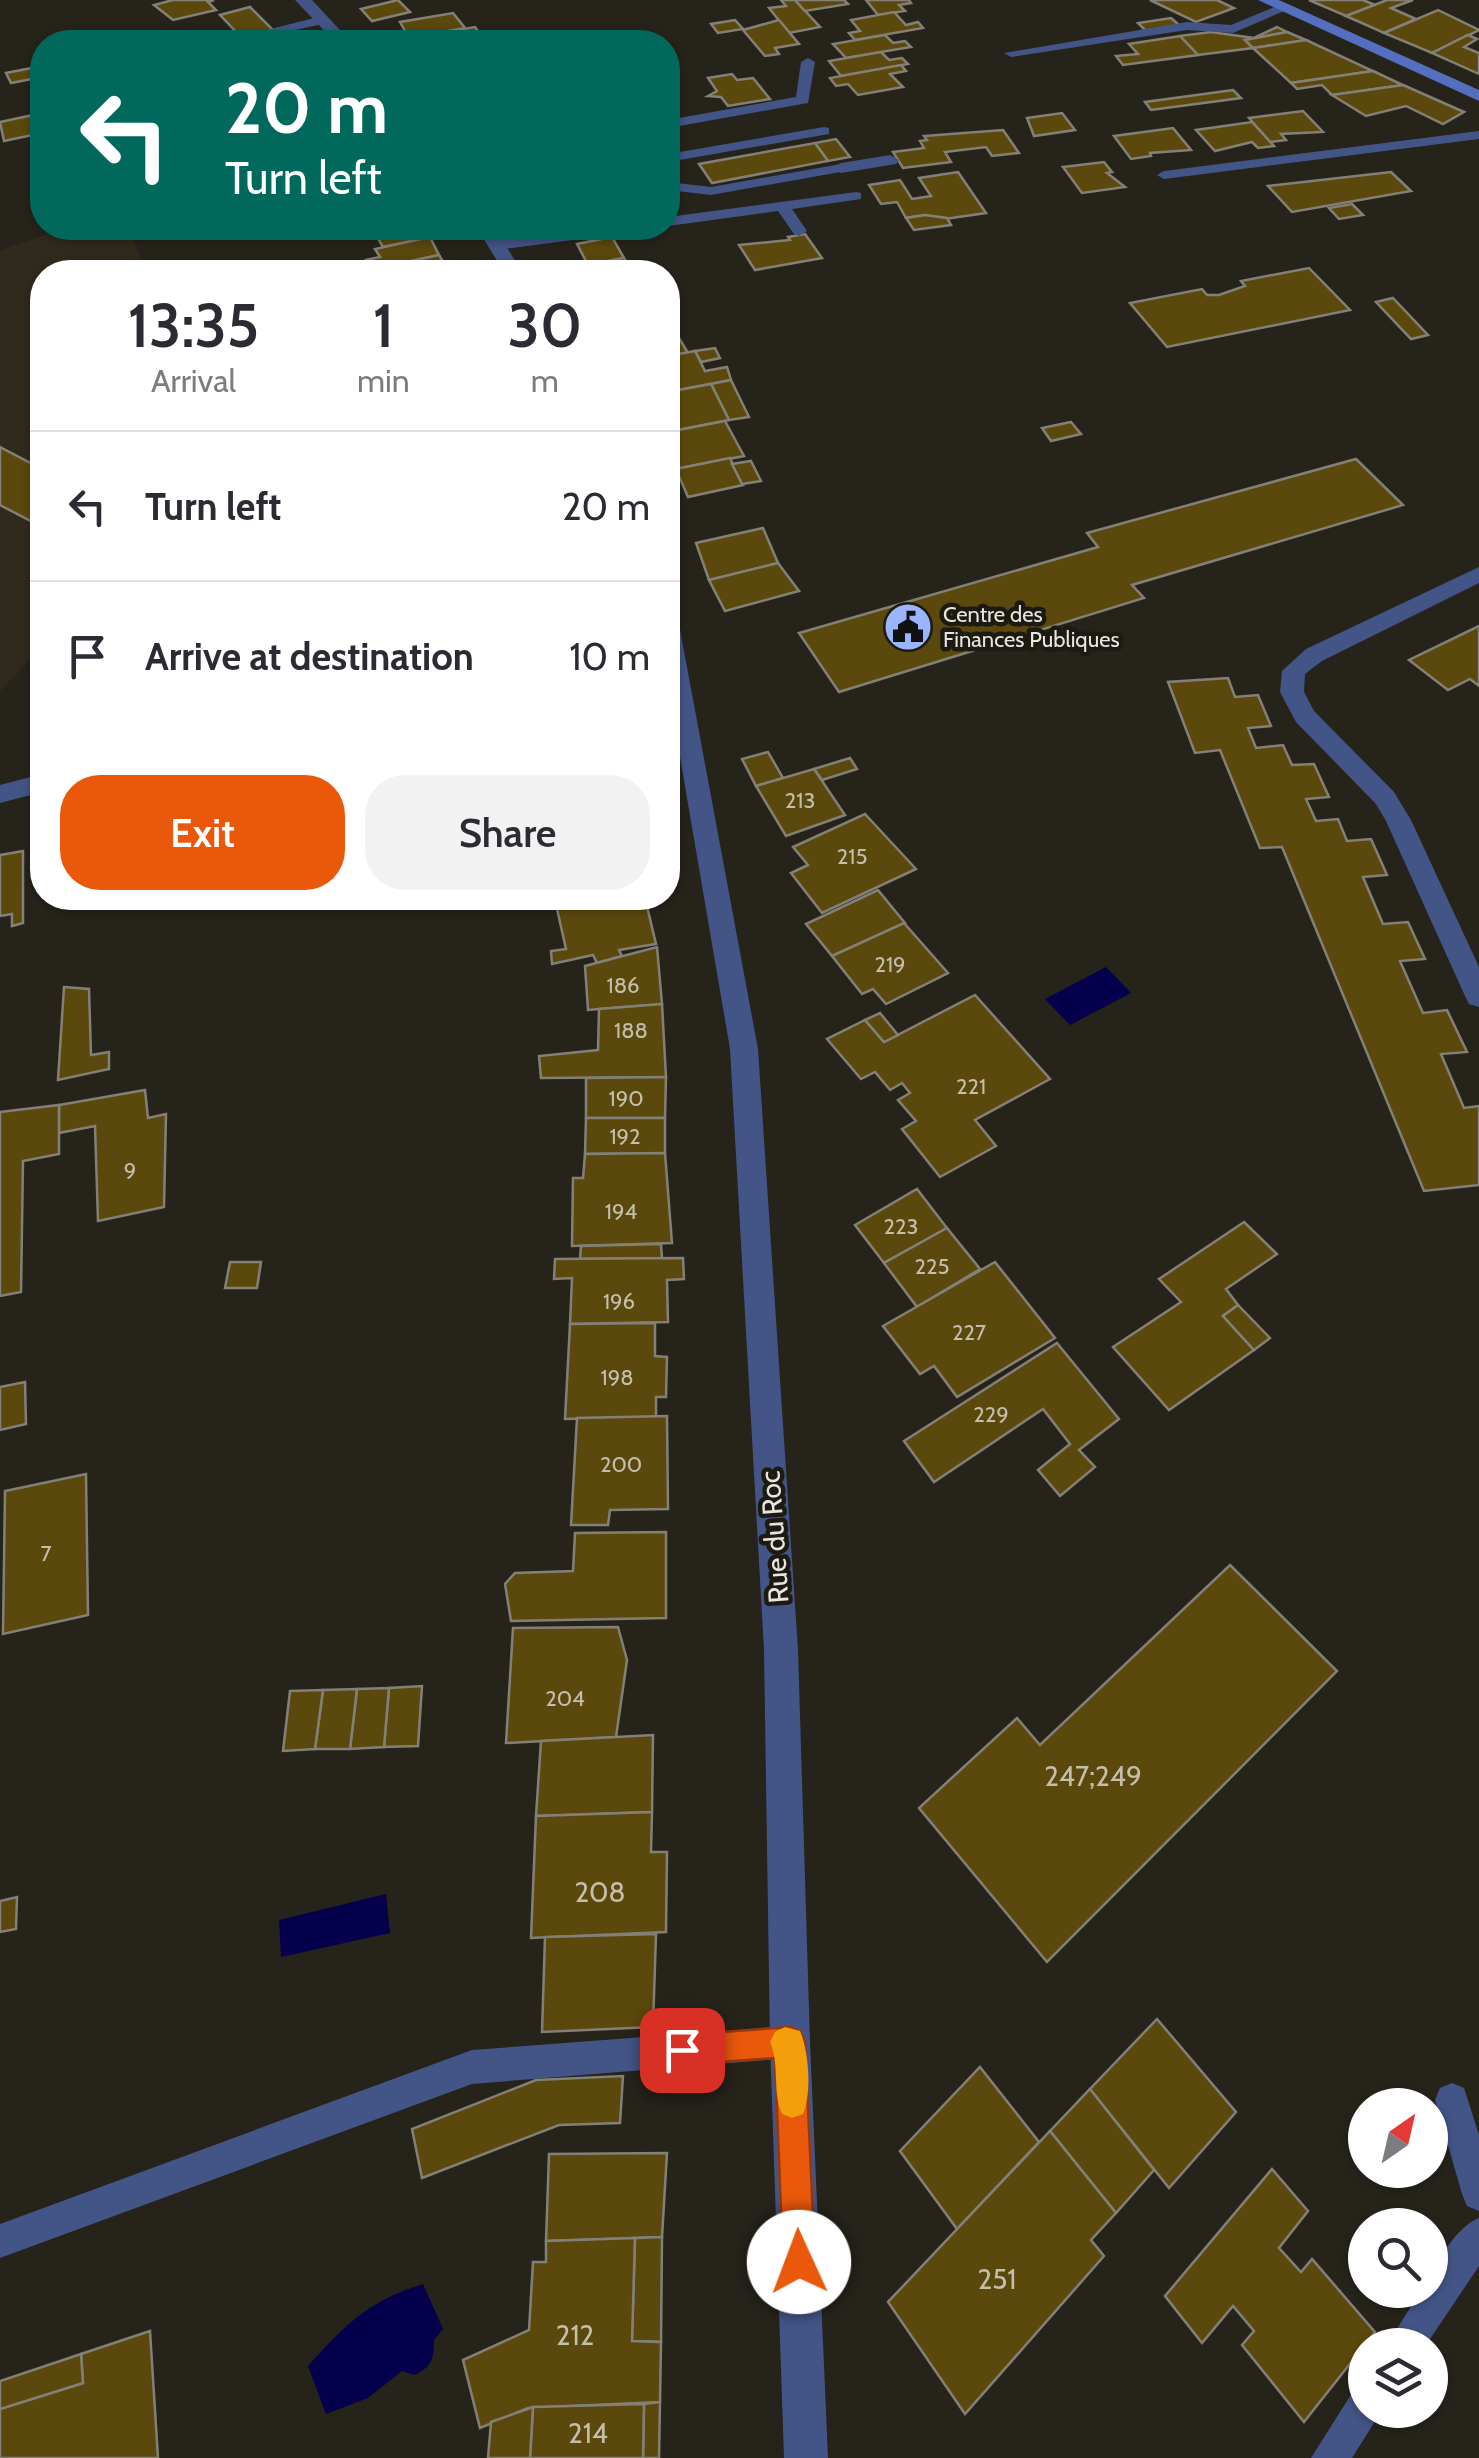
<!DOCTYPE html>
<html lang="en">
<head>
<meta charset="utf-8">
<style>
	:root { --surface:#fff; --page:#f2f2f3; --text:#2b2b33; --muted:#7c7c81; --line:#e1e1e2; --accent:#ea580c }
	body { margin:0; font-family:Cabin,sans-serif; background:var(--page); color:var(--text); height:100vh; display:flex; flex-direction:column; font-size:38px; white-space:nowrap }
	* { box-sizing:border-box; margin:0 }
	p { font-size:32px; color:var(--muted) }
	.icon { flex:none; width:55px; height:55px; fill:none; stroke:currentColor; stroke-width:2; stroke-linecap:round; stroke-linejoin:round }
	.map { position:relative; flex:1; overflow:hidden }
	.sheet { position:absolute; left:30px; top:260px; width:650px; height:650px; display:flex; flex-direction:column; background:var(--surface); border-radius:40px; box-shadow:0 2px 8px #0004 }
	.sheet>* { flex:none }
	.top-card { position:absolute; left:30px; top:30px; width:650px; height:210px; border-radius:40px; box-shadow:0 2px 8px #0004; background:#00695c; color:#fff; overflow:hidden }
	.needle { width:65px; rotate:34deg }
	.tools { position:absolute; left:1348px; top:2088px; display:grid; gap:20px }
	.tools a { display:grid; place-items:center; width:100px; height:100px; border-radius:50%; background:var(--surface); box-shadow:0 2px 8px #0004; font-size:50px }
	.pin { position:absolute; display:grid; place-items:center; width:85px; height:85px; color:#fff; margin:-42px; border-radius:20px; box-shadow:0 5px 15px #0006 }
	.me { position:absolute; width:110px; margin:-55px; rotate:358deg; stroke-linejoin:round; filter:drop-shadow(0 0 8px #0008) }
	.turn { display:flex; align-items:center; gap:35px; height:210px; padding:0 30px; font-size:45px }
	.turn .icon { width:130px; height:130px; stroke-width:2.5 }
	.turn b { display:block; font-size:70px; line-height:85px }
	.eta { display:flex; justify-content:space-evenly; align-items:center; height:170px; text-align:center }
	.eta b { font-size:60px; font-weight:600; line-height:70px }
	.cta { display:flex; gap:20px; margin-top:auto; padding:20px 30px }
	.cta a { flex:1; height:115px; border-radius:40px; background:var(--accent); color:#fff; font-size:40px; font-weight:600; line-height:115px; text-align:center }
	.cta a+a { background:var(--page); color:var(--text) }
	ul { padding:0; list-style:none }
	li { display:flex; align-items:center; gap:30px; height:150px; padding:0 30px; border-top:2px solid var(--line) }
	li div { flex:1 }
	li b { display:block; font-size:38px }
	li em { font-style:normal }
	.map>svg:first-child { display:block }
</style>
</head>
<body>
<div class="map">
<svg width="1479" height="2458" viewBox="0 0 1479 2458">
	<rect width="100%" height="100%" fill="#26231b"/>
	<polygon fill="#302a1d" points="66,228 130,228 145,272 42,272 42,647 0,691 0,250"/>
	<g fill="#04004b">
		<polygon points="1106,967 1131,993 1070,1025 1045,999"/>
		<polygon points="386,1894 390,1933 281,1957 279,1920"/>
		<path d="M423,2284L443,2329L434,2340C434,2359 432,2367 414,2375L402,2371L368,2398L326,2414L308,2366C347,2323 367,2302 423,2284Z"/>
	</g>
	<g fill="#5b480d" stroke="#848077" stroke-width="2.5">
		<polygon points="173,0 214,0 208,2 216,10 173,20 154,5"/>
		<polygon points="398,0 410,12 372,21 361,9"/>
		<polygon points="781,0 795,0 820,27 789,33 769,8 786,6"/>
		<polygon points="795,0 844,0 848,4 805,11"/>
		<polygon points="866,0 909,0 911,3 899,5 905,11 878,15"/>
		<polygon points="1150,0 1217,0 1234,8 1196,22"/>
		<polygon points="1309,0 1363,0 1375,5 1346,16"/>
		<polygon points="1387,0 1413,0 1391,8 1416,19 1384,33 1346,16"/>
		<polygon points="250,7 273,30 241,37 220,15"/>
		<polygon points="1438,10 1479,30 1432,53 1384,33"/>
		<polygon points="894,12 906,25 918,22 923,28 855,40 849,33 860,31 851,20"/>
		<polygon points="453,13 465,28 409,38 400,22"/>
		<polygon points="1171,18 1179,25 1146,31 1138,23"/>
		<polygon points="735,20 743,29 718,33 711,24"/>
		<polygon points="779,20 799,44 775,48 779,54 765,56 743,30"/>
		<polygon points="475,27 486,42 412,42 409,38"/>
		<polygon points="1277,27 1287,32 1245,40 1253,48 1198,55 1180,36 1211,32 1254,38"/>
		<polygon points="1287,32 1306,40 1253,48 1245,40"/>
		<polygon points="885,35 893,43 905,41 911,47 846,58 833,44"/>
		<polygon points="1468,35 1477,39 1464,47 1479,53 1479,74 1432,53"/>
		<polygon points="1180,36 1198,55 1123,65 1116,56 1138,54 1129,44"/>
		<polygon points="1306,40 1373,71 1291,83 1253,48"/>
		<polygon points="881,52 889,60 902,58 908,64 841,76 829,61"/>
		<polygon points="901,65 906,71 890,74 903,87 858,95 848,84 836,86 830,78"/>
		<polygon points="42,66 42,77 11,83 6,73"/>
		<polygon points="1373,71 1403,85 1332,95 1322,85 1297,89 1291,83"/>
		<polygon points="732,74 737,80 753,78 770,99 728,106 721,97 708,96 717,91 708,78"/>
		<polygon points="1403,85 1464,112 1443,124 1406,106 1366,116 1332,95"/>
		<polygon points="1233,90 1241,98 1151,110 1145,102"/>
		<polygon points="1303,111 1323,132 1281,134 1286,140 1270,142 1249,118"/>
		<polygon points="42,113 42,133 4,141 0,122"/>
		<polygon points="1062,113 1075,130 1034,136 1027,118"/>
		<polygon points="1252,122 1274,146 1258,148 1252,142 1215,151 1196,130"/>
		<polygon points="1173,128 1191,150 1150,153 1151,156 1131,159 1114,136"/>
		<polygon points="1003,130 1019,153 992,156 986,147 945,152 951,162 903,168 893,152 924,148 920,141 927,140 924,136"/>
		<polygon points="836,139 850,157 828,161 815,143"/>
		<polygon points="815,143 828,161 712,183 699,164"/>
		<polygon points="1104,162 1112,172 1107,173 1125,187 1082,193 1063,167"/>
		<polygon points="958,172 986,213 938,220 925,215 906,218 897,202 881,204 869,185 900,180 912,199 931,196 919,178"/>
		<polygon points="1391,172 1411,191 1292,212 1268,186"/>
		<polygon points="1352,204 1363,215 1339,219 1329,208"/>
		<polygon points="925,215 947,218 951,225 914,230 906,218"/>
		<polygon points="383,228 424,228 430,237 383,247 373,230"/>
		<polygon points="805,234 822,258 755,270 739,245 790,240 788,237"/>
		<polygon points="430,237 439,255 370,270 366,260 380,257 375,249"/>
		<polygon points="612,237 624,258 588,265 577,244"/>
		<polygon points="439,255 447,268 425,272 378,268"/>
		<polygon points="624,258 632,272 592,272 588,265"/>
		<polygon points="1309,268 1350,310 1167,347 1130,303 1202,289 1207,295 1219,295 1245,286 1241,281"/>
		<polygon points="1393,298 1428,335 1411,339 1376,302"/>
		<polygon points="668,326 672,326 688,353 668,356"/>
		<polygon points="715,348 720,358 701,362 695,351"/>
		<polygon points="695,351 705,371 727,367 731,380 668,392 668,356"/>
		<polygon points="731,380 749,417 729,420 711,384"/>
		<polygon points="711,384 729,420 668,432 668,392"/>
		<polygon points="725,421 744,456 676,469 668,449 668,432"/>
		<polygon points="1071,422 1081,434 1051,441 1042,428"/>
		<polygon points="0,447 42,469 42,527 0,505"/>
		<polygon points="730,458 743,485 688,497 676,469"/>
		<polygon points="1356,459 1403,505 1132,585 1144,598 839,692 799,633 1098,547 1087,533"/>
		<polygon points="751,461 761,481 742,484 732,464"/>
		<polygon points="763,528 778,563 709,580 696,543"/>
		<polygon points="778,563 799,591 725,611 709,580"/>
		<polygon points="1479,626 1479,686 1470,679 1448,690 1409,660"/>
		<polygon points="1228,678 1235,697 1258,695 1271,726 1248,728 1256,748 1283,745 1292,765 1314,764 1329,797 1306,799 1316,821 1338,819 1347,841 1371,839 1387,875 1363,877 1383,924 1408,922 1425,959 1400,961 1423,1013 1447,1010 1467,1052 1441,1054 1464,1108 1479,1106 1479,1185 1424,1191 1282,847 1260,848 1220,750 1195,753 1168,682"/>
		<polygon points="768,752 783,778 756,786 742,759"/>
		<polygon points="850,758 857,769 822,780 814,769"/>
		<polygon points="814,769 845,815 786,836 756,786"/>
		<polygon points="865,814 916,869 822,913 791,873 808,865 793,847"/>
		<polygon points="23,851 23,923 12,926 12,914 0,916 0,855"/>
		<polygon points="878,890 905,923 832,956 806,924"/>
		<polygon points="568,898 645,898 656,944 619,950 622,956 597,963 593,955 552,964 551,951 566,949 555,900"/>
		<polygon points="904,923 948,973 886,1004 873,989 862,994 832,956"/>
		<polygon points="657,947 662,1004 588,1010 585,966"/>
		<polygon points="64,987 89,989 91,1055 109,1052 109,1069 58,1080"/>
		<polygon points="975,995 1050,1079 975,1120 996,1146 940,1177 902,1129 916,1121 898,1100 910,1093 902,1083 890,1090 875,1072 861,1079 827,1039 865,1020 884,1042"/>
		<polygon points="662,1004 666,1077 541,1078 539,1056 598,1050 599,1009"/>
		<polygon points="880,1013 898,1035 884,1042 865,1020"/>
		<polygon points="666,1077 665,1118 586,1118 586,1078"/>
		<polygon points="145,1090 148,1118 166,1114 164,1207 98,1221 95,1126 59,1133 59,1105"/>
		<polygon points="59,1105 59,1154 23,1161 21,1292 0,1296 0,1112"/>
		<polygon points="586,1118 665,1118 665,1153 585,1154"/>
		<polygon points="665,1153 672,1243 572,1246 573,1178 583,1178 585,1154"/>
		<polygon points="917,1189 947,1228 884,1263 855,1225"/>
		<polygon points="1244,1222 1277,1254 1226,1289 1238,1305 1223,1316 1254,1350 1169,1410 1113,1347 1181,1302 1159,1279"/>
		<polygon points="947,1228 980,1269 917,1307 884,1263"/>
		<polygon points="661,1244 662,1258 580,1259 581,1246"/>
		<polygon points="683,1258 684,1279 667,1280 668,1322 570,1324 572,1278 554,1279 555,1259"/>
		<polygon points="230,1262 261,1262 257,1288 225,1288"/>
		<polygon points="995,1262 1055,1338 957,1397 934,1366 920,1374 883,1326"/>
		<polygon points="1238,1305 1270,1338 1254,1350 1223,1316"/>
		<polygon points="655,1323 655,1356 667,1357 666,1397 656,1397 656,1417 565,1419 570,1324"/>
		<polygon points="1057,1343 1119,1419 1079,1450 1095,1467 1060,1496 1038,1470 1070,1444 1043,1409 934,1482 904,1441"/>
		<polygon points="25,1382 26,1424 0,1430 0,1387"/>
		<polygon points="667,1416 668,1509 610,1510 608,1525 571,1525 577,1418"/>
		<polygon points="86,1474 88,1615 3,1634 5,1491"/>
		<polygon points="666,1532 666,1618 511,1621 505,1584 515,1573 573,1571 575,1533"/>
		<polygon points="1230,1565 1337,1671 1047,1962 919,1808 1017,1718 1040,1745"/>
		<polygon points="618,1627 627,1660 616,1737 506,1743 513,1628"/>
		<polygon points="422,1686 418,1746 384,1747 389,1688"/>
		<polygon points="389,1688 384,1747 350,1749 357,1689"/>
		<polygon points="357,1689 350,1749 315,1749 323,1690"/>
		<polygon points="323,1690 315,1749 283,1751 290,1691"/>
		<polygon points="653,1735 652,1812 536,1816 541,1741"/>
		<polygon points="652,1812 651,1852 667,1852 666,1932 531,1938 536,1816"/>
		<polygon points="17,1897 16,1929 0,1932 0,1901"/>
		<polygon points="656,1934 653,2027 542,2032 545,1937"/>
		<polygon points="1157,2019 1236,2112 1169,2188 1090,2089"/>
		<polygon points="980,2067 1039,2142 957,2229 900,2151"/>
		<polygon points="623,2076 620,2123 559,2125 422,2178 412,2129 536,2080"/>
		<polygon points="1090,2089 1154,2170 1116,2213 1050,2131"/>
		<polygon points="1050,2131 1116,2213 1091,2240 1104,2256 965,2414 888,2302"/>
		<polygon points="667,2153 662,2237 546,2241 549,2154"/>
		<polygon points="1272,2169 1308,2211 1279,2248 1301,2272 1312,2259 1375,2332 1304,2422 1242,2345 1254,2331 1233,2306 1202,2343 1165,2296"/>
		<polygon points="662,2237 661,2342 632,2341 635,2238"/>
		<polygon points="635,2238 632,2341 661,2342 660,2402 528,2408 480,2428 463,2360 529,2330 533,2262 546,2262 546,2241"/>
		<polygon points="150,2331 158,2458 0,2458 0,2409 83,2383 81,2354"/>
		<polygon points="81,2354 83,2383 0,2409 0,2381"/>
		<polygon points="660,2402 659,2458 643,2458 644,2404"/>
		<polygon points="644,2404 643,2458 530,2458 533,2407"/>
		<polygon points="533,2407 530,2458 488,2458 491,2422"/>
	</g>
	<g fill="none" stroke-linecap="round" stroke-linejoin="round">
		<g fill="#435587" fill-rule="evenodd">
			<polygon points="1279,5 1291,8 1233,33 1187,30 1011,57 1004,53 1187,22 1231,25"/>
			<polygon points="322,16 327,17 327,23 241,42 219,42"/>
			<polygon points="808,58 815,62 808,103 668,128 668,120 796,97 801,62"/>
			<polygon points="824,127 829,128 829,134 668,162 668,154"/>
			<polygon points="1479,131 1479,139 1164,179 1157,175 1164,171"/>
			<polygon points="841,164 848,168 846,171 711,195 668,190 668,182 711,187"/>
			<polygon points="856,192 861,193 861,199 792,209 807,231 799,236 794,234 778,211 668,226 668,217"/>
			<polygon points="596,228 635,228 627,233 497,250 489,245 497,240"/>
			<polygon points="790,2026 802,2030 806,2042 802,2054 790,2058 472,2084 0,2258 0,2224 472,2050"/>
			<polygon points="1452,2083 1464,2088 1479,2135 1479,2211 1467,2206 1462,2194 1435,2100 1440,2088"/>
			<path d="M1479,2218V2266L1426,2345H1387L1421,2290H1430C1430,2267 1457,2226 1479,2218Z"/>
			<polygon points="1365,2388 1365,2410 1382,2410 1352,2458 1311,2458 1352,2393"/>
		</g>
		<g fill="#435587" fill-rule="evenodd">
			<polygon points="295,0 312,0 351,42 335,42"/>
			<polygon points="890,155 899,160 896,164 841,173 832,168 841,163"/>
			<polygon points="477,228 495,228 522,272 504,272"/>
			<polygon points="1479,567 1479,583 1322,661 1305,674 1304,692 1314,711 1394,792 1411,820 1479,967 1479,1007 1469,1004 1465,996 1386,821 1376,804 1296,722 1280,692 1282,671 1306,649"/>
			<polygon points="668,616 679,624 758,1049 798,1650 810,2042 828,2458 784,2458 770,2042 764,1650 730,1049 668,687"/>
			<polygon points="42,774 42,792 0,803 0,785"/>
		</g>
		<polygon fill="#546fbf" fill-rule="evenodd" points="1258,0 1279,0 1479,90 1479,101"/>
	</g>
	<polygon fill="#ea580c" stroke="#983908" stroke-width="2.5" points="790,2027 800,2031 805,2042 815,2262 811,2273 799,2277 788,2273 783,2262 775,2058 682,2065 672,2061 667,2050 672,2039 682,2035"/>
	<path fill="#f59e0b" d="M785,2027L800,2031C809,2052 812,2093 803,2114L792,2118L782,2114C772,2091 780,2065 770,2042L775,2032Z"/>
	<defs>
		<g id="civic-disc" transform="scale(2.5)"><circle r="9.5" fill="#9ab5fd" stroke="#1d1a12"/><path d="M-.6-6.5H3V-4.5H.6V-3L4-1V1h2V6H-6V1h2V-1L-.6-3ZM-1.2 2.5V6h2.4V2.5Z" fill="#111"/></g>
	</defs>
	<g fill-rule="evenodd">
		<use href="#civic-disc" x="908" y="627"/>
	</g>
	<g text-anchor="middle" stroke-width="9" stroke-linejoin="round" paint-order="stroke">
		<g font-size="22" fill="#e7e5e0" stroke="#1d1a12" text-anchor="start">
			<text x="943" y="622">Centre des<tspan x="943" dy="25">Finances Publiques</tspan></text>
		</g>
		<g font-size="22" fill="#c4beab">
			<text x="800" y="808">213</text>
			<text x="852" y="864">215</text>
			<text x="890" y="972">219</text>
			<text x="623" y="993">186</text>
			<text x="631" y="1038">188</text>
			<text x="971" y="1094">221</text>
			<text x="626" y="1106">190</text>
			<text x="625" y="1144">192</text>
			<text x="130" y="1178">9</text>
			<text x="621" y="1219">194</text>
			<text x="901" y="1234">223</text>
			<text x="932" y="1274">225</text>
			<text x="619" y="1309">196</text>
			<text x="969" y="1340">227</text>
			<text x="617" y="1385">198</text>
			<text x="991" y="1422">229</text>
			<text x="621" y="1472">200</text>
			<text x="46" y="1561">7</text>
			<text x="565" y="1706">204</text>
		</g>
		<g font-size="28" fill="#e7e5e0" stroke="#1d1a12">
			<text transform="translate(774 1537) rotate(-94)" y="10">Rue du Roc</text>
		</g>
		<g font-size="28" fill="#c4beab">
			<text x="1093" y="1786">247;249</text>
			<text x="600" y="1902">208</text>
			<text x="997" y="2289">251</text>
			<text x="575" y="2345">212</text>
			<text x="588" y="2443">214</text>
		</g>
	</g>
</svg>
<div class="tools">
<a><svg class="needle" viewBox="-14 -14 28 28"><path d="M0-13l5 13h-10z" fill="#e53935"/><path d="M0 13l5-13h-10z" fill="#7c7c81"/></svg></a>
<a><svg class="icon" aria-label="search" viewBox="0 0 24 24"><circle cx="10" cy="10" r="6"/><path d="M15 15l6 6"/></svg></a>
<a><svg class="icon" aria-label="layers" viewBox="0 0 24 24"><path d="M12 4l9 5-9 5-9-5zM3 14l9 5 9-5"/></svg></a>
</div>
<div class="pin" style="left:682px;top:2050px;background:#d93025"><svg class="icon" aria-label="arrive" viewBox="0 0 24 24"><path d="M6 21V4h12l-3 4 3 4H6"/></svg></div>
<svg class="me" style="left:799px;top:2262px" viewBox="-20 -20 40 40"><circle r="19" fill="#fff"/><path d="M0-13L10 11 0 6-10 11z" fill="#ea580c"/></svg>
<div class="top-card">
<div class="turn"><svg class="icon" aria-label="left" viewBox="0 0 24 24"><path d="M17 20v-9H6M10 6l-5 5 5 5"/></svg><div><b>20 m</b>Turn left</div></div>
</div>
<section class="sheet">
<div class="eta">
<div><b>13:35</b><p>Arrival</p></div>
<div><b>1</b><p>min</p></div>
<div><b>30</b><p>m</p></div>
</div>
<ul>
<li><svg class="icon" aria-label="left" viewBox="0 0 24 24"><path d="M17 20v-9H6M10 6l-5 5 5 5"/></svg><div><b>Turn left</b></div><em>20 m</em></li>
<li><svg class="icon" aria-label="arrive" viewBox="0 0 24 24"><path d="M6 21V4h12l-3 4 3 4H6"/></svg><div><b>Arrive at destination</b></div><em>10 m</em></li>
</ul>
<div class="cta"><a>Exit</a><a>Share</a></div>
</section>
</div>
</body>
</html>
